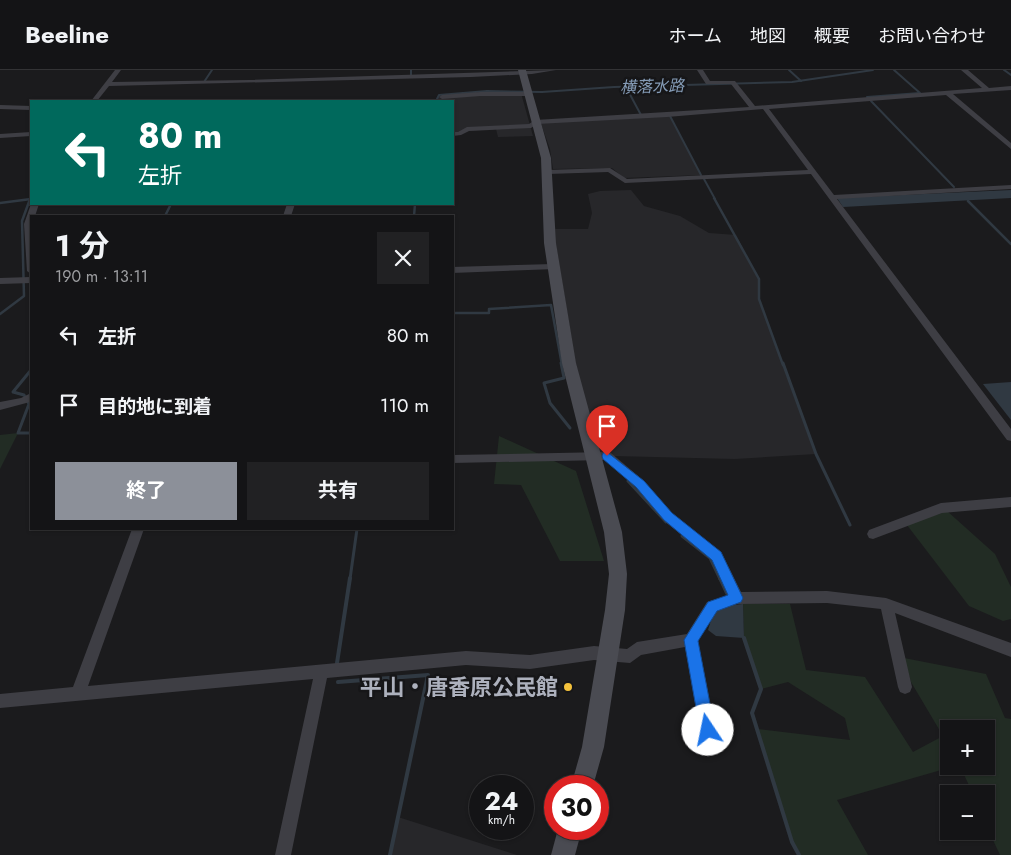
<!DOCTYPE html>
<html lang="ja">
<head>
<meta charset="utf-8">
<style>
	:root { --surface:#141416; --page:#212123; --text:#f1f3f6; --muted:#9d9ea1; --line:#333335; --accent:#8c9099 }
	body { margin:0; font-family:Jost,"Noto Sans JP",sans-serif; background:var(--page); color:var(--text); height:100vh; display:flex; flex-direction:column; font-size:19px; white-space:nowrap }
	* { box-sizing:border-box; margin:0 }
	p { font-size:16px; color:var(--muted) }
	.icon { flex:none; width:28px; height:28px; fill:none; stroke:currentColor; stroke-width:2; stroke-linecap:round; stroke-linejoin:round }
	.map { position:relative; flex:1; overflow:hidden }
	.details { position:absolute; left:30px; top:145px; width:424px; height:315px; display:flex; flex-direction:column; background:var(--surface); border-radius:0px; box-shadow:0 1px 4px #0004,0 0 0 1px var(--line) }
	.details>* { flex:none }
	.hud { position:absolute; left:30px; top:30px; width:424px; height:105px; border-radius:0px; box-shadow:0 1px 4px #0004,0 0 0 1px var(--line); background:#00695c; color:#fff; overflow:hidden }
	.controls { position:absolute; left:940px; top:650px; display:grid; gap:10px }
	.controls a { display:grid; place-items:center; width:55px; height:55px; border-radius:0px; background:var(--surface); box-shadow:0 1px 4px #0004,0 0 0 1px var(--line); font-size:25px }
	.speed { position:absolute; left:469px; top:705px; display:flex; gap:10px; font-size:25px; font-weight:700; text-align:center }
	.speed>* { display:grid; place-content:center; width:65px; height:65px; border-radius:50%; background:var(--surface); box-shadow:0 1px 4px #0004,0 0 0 1px var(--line); line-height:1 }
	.speed small { font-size:12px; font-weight:400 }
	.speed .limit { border:8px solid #d22; background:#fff; color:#111 }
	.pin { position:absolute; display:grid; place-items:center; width:42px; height:42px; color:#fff; margin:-51px -21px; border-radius:50% 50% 50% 0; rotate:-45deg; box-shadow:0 0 5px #0007 }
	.pin .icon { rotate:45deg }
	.me { position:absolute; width:55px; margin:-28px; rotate:349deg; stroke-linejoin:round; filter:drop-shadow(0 0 4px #0008) }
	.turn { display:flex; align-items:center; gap:18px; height:105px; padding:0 25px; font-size:22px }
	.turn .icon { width:65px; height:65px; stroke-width:2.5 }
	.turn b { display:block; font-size:35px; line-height:42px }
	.round { display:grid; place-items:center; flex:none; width:52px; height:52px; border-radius:0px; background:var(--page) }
	.headline { display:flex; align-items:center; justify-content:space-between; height:85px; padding:0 25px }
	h1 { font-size:30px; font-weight:700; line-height:38px }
	.action { display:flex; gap:10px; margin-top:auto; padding:10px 25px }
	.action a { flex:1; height:58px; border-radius:0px; background:var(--accent); color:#fff; font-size:20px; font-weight:700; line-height:58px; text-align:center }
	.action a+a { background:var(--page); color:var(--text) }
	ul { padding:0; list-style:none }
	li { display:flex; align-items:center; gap:15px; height:70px; padding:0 25px }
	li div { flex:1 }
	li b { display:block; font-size:19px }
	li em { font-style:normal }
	header { display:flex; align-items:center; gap:30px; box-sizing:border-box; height:70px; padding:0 25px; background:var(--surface); border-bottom:1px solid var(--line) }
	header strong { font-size:24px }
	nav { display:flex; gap:28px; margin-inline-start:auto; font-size:18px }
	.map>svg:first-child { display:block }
</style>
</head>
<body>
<header>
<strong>Beeline</strong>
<nav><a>ホーム</a><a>地図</a><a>概要</a><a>お問い合わせ</a></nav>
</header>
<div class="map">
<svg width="1011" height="785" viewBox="0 0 1011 785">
	<rect width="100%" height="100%" fill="#1b1b1d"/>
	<g fill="#27272a">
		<polygon points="480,23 521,23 533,66 498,67 496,59 468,61 459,65 453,66 452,31 436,31 437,26"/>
		<polygon points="669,44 701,105 624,108 612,98 553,99 550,79 540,51"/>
		<polygon points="631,120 644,136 680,146 709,163 736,165 759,209 759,229 816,384 735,389 614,386 598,383 575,290 556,174 555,159 588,159 592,143 588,124 600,121"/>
		<polygon points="398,747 517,785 390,785"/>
	</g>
	<g fill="#222c24">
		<polygon points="18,363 0,399 0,365"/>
		<polygon points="499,366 576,401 604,491 560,491 521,415 494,414"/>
		<polygon points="947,441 995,484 1011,517 1011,549 1003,551 969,536 907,455"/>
		<polygon points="743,534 790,534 806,600 865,607 913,682 943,666 911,612 904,588 986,604 1005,648 1011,649 1011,785 1000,785 986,755 986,724 973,724 960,696 986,696 986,659 949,659 949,696 955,696 837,730 868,785 799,785 792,772 758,659 850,670 845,648 788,612 761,619 744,568"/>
	</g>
	<g fill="#303942">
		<polygon points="1011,120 1011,128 843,137 837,128"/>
		<polygon points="1011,312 1011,350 983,314"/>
		<polygon points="743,534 744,568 716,566 708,560 714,541 733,535"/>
	</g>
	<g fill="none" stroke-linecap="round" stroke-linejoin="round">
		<g stroke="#303942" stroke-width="2">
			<polyline points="411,0 411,5"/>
			<polyline points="789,0 801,11"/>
			<polyline points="1004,0 1011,5"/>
			<polyline points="204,12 212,0"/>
			<polyline points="630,17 627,19 641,45"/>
			<polyline points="867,27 920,23 894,0"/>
			<polyline points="433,31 436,31 439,25 487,21 542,22 614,17 792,12 873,0"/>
			<polyline points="871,31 954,117"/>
			<polyline points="670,46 701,105"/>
			<polyline points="704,109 715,129"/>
		</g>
		<g stroke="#303942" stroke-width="2.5">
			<polyline points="714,128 759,209 759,229 783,295"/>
			<polyline points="968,131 1011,174"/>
			<polyline points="0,133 31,129"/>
			<polyline points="165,146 171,134"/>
			<polyline points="414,146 415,134"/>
			<polyline points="452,243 489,243 489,239 551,235 562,295"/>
			<polyline points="0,244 24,226 22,151 30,129"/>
		</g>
		<g stroke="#303942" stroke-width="3">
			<polyline points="561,293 564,308 544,313 550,333 570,358"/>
			<polyline points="783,293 816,384 850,455"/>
			<polyline points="31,300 13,322 24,325 29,334 18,363 31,363"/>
			<polyline points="628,411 666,452"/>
			<polyline points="682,466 710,488 720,509"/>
			<polyline points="350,509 357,459"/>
		</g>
		<g stroke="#303942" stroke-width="4">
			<polyline points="720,508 727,523"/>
			<polyline points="744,568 761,619 752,643 792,772 799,785"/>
			<polyline points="337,593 350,508"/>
			<polyline points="338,612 428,605 390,785"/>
		</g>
		<g fill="#3e3e44" fill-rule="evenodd">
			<polygon points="115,0 121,0 112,12 248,10 556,0 532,4 471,7 109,16 97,31 91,31"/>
			<polygon points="697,0 703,0 710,11 735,11 755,36 982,18 961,0 968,0 989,18 1011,16 1011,20 953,24 1011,73 1011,79 946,25 769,39 834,125 1011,115 1011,119 837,129 1011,359 1011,371 1007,370 811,104 625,113 608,102 548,104 544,102 548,100 610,98 627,109 808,100 763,39 667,47 537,54 531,58 469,61 461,65 452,66 452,62 458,62 467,57 529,54 535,50 749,37 731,14 706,14"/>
			<polygon points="480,22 527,22 530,24 527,26 480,26 442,29 439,27 442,25"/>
			<polygon points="0,35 31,36 31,40 0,39"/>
			<polygon points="31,62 31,66 0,68 0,64"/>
			<polygon points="31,134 39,134 35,146 31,146 31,204 27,201 24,154"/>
			<polygon points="287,134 295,134 291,146 283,146"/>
			<polygon points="553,194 557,197 556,199 452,203 452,197"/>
			<polygon points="31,207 31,213 0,214 0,208"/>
			<polygon points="31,323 30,332 0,340 0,332 21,328"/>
			<polygon points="607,382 611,383 644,411 672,443 721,482 741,522 827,521 886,528 1011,573 1011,587 895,543 912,617 910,622 905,624 900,622 898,617 881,539 827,533 737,534 716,541 698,571 719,678 716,683 711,686 706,683 703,678 685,577 641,585 630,593 594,590 530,599 466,595 327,608 291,785 275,785 313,609 0,638 0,624 73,617 132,459 144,459 88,616 466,581 530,585 594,576 627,579 637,572 687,564 707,532 729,525 713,490 664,451 636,417 605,390 452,393 452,385"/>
			<polygon points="1011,427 1011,437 942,443 873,469 869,468 867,464 869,460 941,433"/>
		</g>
		<g fill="#4a4b52" fill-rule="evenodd">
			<polygon points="518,0 526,0 551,88 556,173 576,293 622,462 627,504 625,540 604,677 593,716 571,716 582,677 605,540 609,504 604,462 562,293 544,173 541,88"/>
			<polygon points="558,759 582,759 575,785 551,785"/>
		</g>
	</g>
	<polygon fill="#1a73e8" stroke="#114b97" points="607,382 644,411 672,443 721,482 743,528 741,532 717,541 698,571 715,660 713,665 708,667 702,665 700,660 684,570 708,532 728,525 712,490 664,450 636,417 603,389 602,386 603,383"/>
	<circle fill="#f4c23c" stroke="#161618" stroke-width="2" cx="568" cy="617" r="5"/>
	<g text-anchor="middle" stroke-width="5" stroke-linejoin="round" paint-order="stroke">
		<g font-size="16" font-style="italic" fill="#859cb7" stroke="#161618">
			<text transform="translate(652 16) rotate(-2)" y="6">横落水路</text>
		</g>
		<g font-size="22" font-weight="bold" fill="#adb1bd" stroke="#161618" text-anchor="end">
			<text x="558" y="625">平山・唐香原公民館</text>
		</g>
	</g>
</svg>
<div class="controls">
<a>+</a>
<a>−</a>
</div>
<div class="speed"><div>24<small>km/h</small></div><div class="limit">30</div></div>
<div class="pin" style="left:607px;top:386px;background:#d93025"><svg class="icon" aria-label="arrive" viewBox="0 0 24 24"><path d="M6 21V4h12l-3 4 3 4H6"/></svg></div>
<svg class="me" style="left:708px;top:660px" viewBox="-20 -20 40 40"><circle r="19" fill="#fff"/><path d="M0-13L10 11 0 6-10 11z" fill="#1a73e8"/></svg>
<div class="hud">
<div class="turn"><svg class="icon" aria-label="left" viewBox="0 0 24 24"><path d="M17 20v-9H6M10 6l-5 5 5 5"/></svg><div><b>80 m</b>左折</div></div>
</div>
<section class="details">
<div class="headline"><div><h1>1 分</h1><p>190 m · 13:11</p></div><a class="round"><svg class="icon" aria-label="close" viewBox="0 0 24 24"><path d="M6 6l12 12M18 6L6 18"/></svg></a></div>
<ul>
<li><svg class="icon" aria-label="left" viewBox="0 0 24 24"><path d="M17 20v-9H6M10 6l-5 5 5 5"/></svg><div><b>左折</b></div><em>80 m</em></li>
<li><svg class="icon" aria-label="arrive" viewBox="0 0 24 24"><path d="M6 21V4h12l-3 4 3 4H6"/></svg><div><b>目的地に到着</b></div><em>110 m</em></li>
</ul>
<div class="action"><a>終了</a><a>共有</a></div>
</section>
</div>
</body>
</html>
